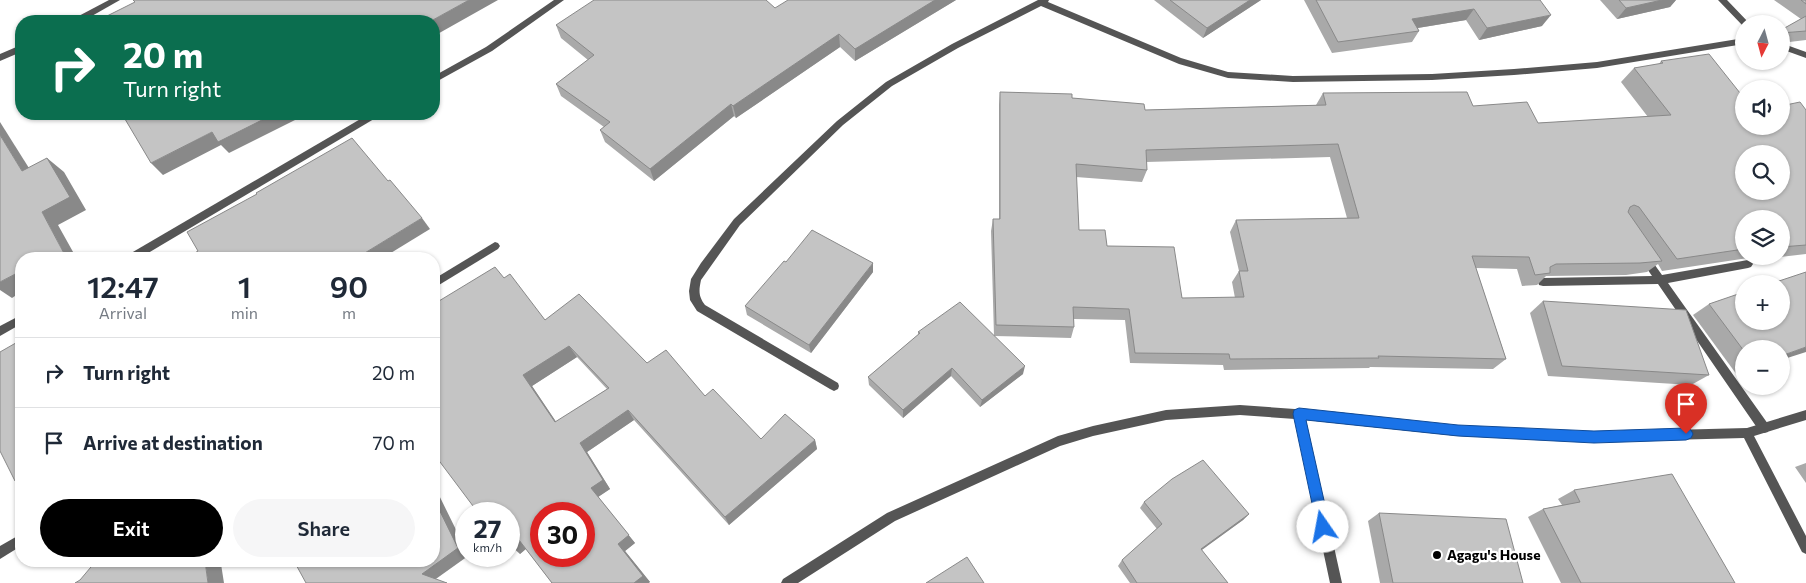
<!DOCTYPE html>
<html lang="en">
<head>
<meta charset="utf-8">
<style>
	:root { --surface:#fff; --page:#f6f6f7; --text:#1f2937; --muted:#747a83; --line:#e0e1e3; --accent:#000 }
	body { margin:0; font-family:Commissioner,sans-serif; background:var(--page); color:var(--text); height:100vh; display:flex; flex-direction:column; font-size:19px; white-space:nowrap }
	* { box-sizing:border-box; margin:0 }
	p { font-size:16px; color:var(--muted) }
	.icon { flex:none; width:28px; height:28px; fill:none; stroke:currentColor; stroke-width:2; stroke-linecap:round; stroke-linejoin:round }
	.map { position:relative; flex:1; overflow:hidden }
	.panel { position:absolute; left:15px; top:252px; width:425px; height:315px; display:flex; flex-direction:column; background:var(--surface); border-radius:20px; box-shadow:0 1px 4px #0004 }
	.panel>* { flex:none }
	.banner { position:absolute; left:15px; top:15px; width:425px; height:105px; border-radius:20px; box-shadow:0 1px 4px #0004; background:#0b6e4f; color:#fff; overflow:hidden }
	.needle { width:32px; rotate:186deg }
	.buttons { position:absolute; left:1735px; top:15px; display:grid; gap:10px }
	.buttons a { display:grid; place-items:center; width:55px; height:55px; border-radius:50%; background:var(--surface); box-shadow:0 1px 4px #0004; font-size:25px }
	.speed { position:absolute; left:455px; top:502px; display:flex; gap:10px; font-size:25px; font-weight:700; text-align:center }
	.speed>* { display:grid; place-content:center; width:65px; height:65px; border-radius:50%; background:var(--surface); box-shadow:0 1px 4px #0004; line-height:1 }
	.speed small { font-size:12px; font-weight:400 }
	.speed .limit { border:8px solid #d22; background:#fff; color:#111 }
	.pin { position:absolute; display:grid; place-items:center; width:42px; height:42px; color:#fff; margin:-51px -21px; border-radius:50% 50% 50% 0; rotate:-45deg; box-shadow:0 0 5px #0007 }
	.pin .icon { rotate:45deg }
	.me { position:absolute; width:55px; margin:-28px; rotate:348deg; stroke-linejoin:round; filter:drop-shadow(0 0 4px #0008) }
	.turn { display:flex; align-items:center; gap:18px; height:105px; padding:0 25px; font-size:22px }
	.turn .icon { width:65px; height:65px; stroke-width:2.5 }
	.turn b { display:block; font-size:35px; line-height:42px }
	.eta { display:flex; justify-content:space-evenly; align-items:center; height:85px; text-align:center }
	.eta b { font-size:30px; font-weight:600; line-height:35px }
	.cta { display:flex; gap:10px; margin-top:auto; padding:10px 25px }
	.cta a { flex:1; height:58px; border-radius:30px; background:var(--accent); color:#fff; font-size:20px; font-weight:600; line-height:58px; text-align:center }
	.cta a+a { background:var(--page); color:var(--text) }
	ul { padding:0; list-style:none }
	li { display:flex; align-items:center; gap:15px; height:70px; padding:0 25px; border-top:1px solid var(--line) }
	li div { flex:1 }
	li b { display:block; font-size:19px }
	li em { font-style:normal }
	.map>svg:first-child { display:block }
</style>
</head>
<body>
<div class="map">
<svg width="1806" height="583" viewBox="0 0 1806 583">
	<rect width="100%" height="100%" fill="#fff"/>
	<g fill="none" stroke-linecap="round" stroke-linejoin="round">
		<polygon fill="#555" fill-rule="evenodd" points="1644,253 1647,254 1662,275 1748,260 1751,261 1753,264 1751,267 1748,268 1668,283 1768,424 1769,428 1768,432 1764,433 1760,432 1658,284 1543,286 1539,285 1538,282 1539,279 1543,278 1652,276 1639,257 1641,254"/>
		<g fill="#555" fill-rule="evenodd">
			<polygon points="109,0 120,0 83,21 72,21 73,19"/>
			<polygon points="554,0 564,0 492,51 434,83 434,76 486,47"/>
			<path d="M1038,0H1049L1048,2L1181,58L1228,72L1293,76L1432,74L1514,69L1597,62L1744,38V44L1597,68L1514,75L1432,80L1293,82L1228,78L1179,64L1041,6L958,48L892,86L843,125L740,225L701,280C699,290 698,296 705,305L838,383L839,386L838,389L834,391L830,389L697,311L690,300L689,291L691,279L701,263L734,219L837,121L886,82L952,44Z"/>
			<polygon points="1718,0 1727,0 1750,24 1744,24 1743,26"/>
			<polygon points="1781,43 1806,52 1806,58 1781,49"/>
			<polygon points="21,45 21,52 0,61 0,54"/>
			<polygon points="369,114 380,114 379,116 138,259 124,259 126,256"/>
			<polygon points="495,242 498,243 500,246 498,249 434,288 434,279"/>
			<polygon points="21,315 21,324 0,336 0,326"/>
			<polygon points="1240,405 1337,412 1458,426 1594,432 1747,428 1806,410 1806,420 1754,436 1806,536 1806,554 1802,552 1744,438 1594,442 1458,436 1306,420 1342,583 1330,583 1295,419 1240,415 1166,420 1093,436 1060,446 895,521 798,583 781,583 783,579 887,513 1058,436 1093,426 1166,410"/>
			<polygon points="21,534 21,546 0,559 0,546"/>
		</g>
	</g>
	<g fill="#a9a9a9" fill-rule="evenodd">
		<polygon points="956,0 855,61 840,47 736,118 734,116 654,181 605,142 600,130 604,127 561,96 556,84 588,60 561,38 556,25 775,8"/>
		<polygon points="1154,0 1261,0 1203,38"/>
		<polygon points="1304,0 1540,0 1542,26 1479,40 1466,20 1418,28 1419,31 1412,42 1332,53"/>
		<polygon points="1600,0 1676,0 1670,7 1617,19"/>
		<polygon points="1774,0 1806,0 1806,40 1781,43 1781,30 1801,19"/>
		<path d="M1661,61L1744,126L1806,110V254L1753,260L1748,258L1662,271L1658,264L1647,272L1626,275L1546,276L1537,285L1522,286L1517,269L1476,268L1506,359L1493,369L1370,367L1369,368L1224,370L1223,365L1130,363L1125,320L1074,319V327L1071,338L994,336L991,231L993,219H999V105L1000,92L1072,98L1145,110L1316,105L1323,93L1473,106L1538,123L1648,117L1621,82L1634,68L1659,64ZM1330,157L1347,218L1236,220L1230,232L1239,271L1232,282L1235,298H1182L1107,246L1079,230L1076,177L1142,182L1147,170L1146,162ZM1744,219H1781V256H1744Z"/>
		<polygon points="786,262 873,272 811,353 747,315 745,306"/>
		<path d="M504,278L545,320L647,363L705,396L761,439L815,440L817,449L729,525L634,420L587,452L610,489L598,497L635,543L625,551L650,582L552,583L526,549L520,554L509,514L436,458ZM577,357L607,389L556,422L532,386Z"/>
		<polygon points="1543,301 1709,375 1691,385 1548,376 1530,313"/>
		<polygon points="1709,304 1744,349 1744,373 1737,375 1693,315"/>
		<polygon points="918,332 1023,374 980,407 951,376 903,418 869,385 868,377 918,335"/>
		<polygon points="1806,463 1806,483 1795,467"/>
		<polygon points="1574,490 1735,583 1561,583 1528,517 1543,509 1562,505 1558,499"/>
		<polygon points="1144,502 1249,514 1243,520 1201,550 1228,583 1130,583 1118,566 1122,560 1157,529 1140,508"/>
		<polygon points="1379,513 1523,583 1380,583 1368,521"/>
	</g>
	<g fill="#898989">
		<polygon points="469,0 498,0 434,36 434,21 431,21"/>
		<polygon points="935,0 956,0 855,61 855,49"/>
		<polygon points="1250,0 1261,0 1203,38 1207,28"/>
		<polygon points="1662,0 1676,0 1670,7 1617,19 1626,8"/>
		<polygon points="1474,9 1466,20 1405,30 1412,19"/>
		<polygon points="1551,15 1542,26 1479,40 1487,28"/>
		<polygon points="839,34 840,47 736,118 733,106"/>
		<polygon points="731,104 734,116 654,181 650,169"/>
		<polygon points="274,114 307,114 229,153 221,145 163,175 151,163 212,132"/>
		<polygon points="307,114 316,114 310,117"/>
		<polygon points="0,122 39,184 22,171 0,135"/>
		<polygon points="47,158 64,172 86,210 58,225 77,259 67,259 42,212"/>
		<polygon points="422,218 430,229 381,259 355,259"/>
		<polygon points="873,263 873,272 811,353 809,345"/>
		<polygon points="21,271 21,292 12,298 0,290 0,282"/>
		<polygon points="569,346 577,357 532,386 563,432 555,422 523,375"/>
		<polygon points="1806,347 1806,352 1781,360 1781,356"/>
		<polygon points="1025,366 1023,374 980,407 982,400"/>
		<polygon points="952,368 951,376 903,418 903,410"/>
		<polygon points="628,410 634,420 587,452 610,489 598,497 635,543 625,551 650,582 649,583 634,583 618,544 591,488 580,443"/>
		<polygon points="815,440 817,449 729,525 725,517"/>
		<polygon points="21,477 21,484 15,481"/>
		<polygon points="434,485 466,550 466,556 468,556 433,581 422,574 434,499"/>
		<polygon points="1249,514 1243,520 1195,555 1201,549"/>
		<polygon points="519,540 528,547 520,554 511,546"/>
		<polygon points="205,561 218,561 221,564 224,583 208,583"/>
	</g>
	<g fill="#c4c4c4" stroke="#898989" fill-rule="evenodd">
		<polygon points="133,0 469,0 431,21 97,21 135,2"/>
		<polygon points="594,0 766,0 775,8 788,0 935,0 855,49 839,34 733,106 731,104 650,169 600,130 610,122 556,84 594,55 556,25"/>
		<polygon points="1170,0 1250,0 1207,28"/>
		<polygon points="1316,0 1540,0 1551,15 1487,28 1474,9 1412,19 1419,31 1338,42"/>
		<polygon points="1619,0 1662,0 1626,8"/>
		<polygon points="1801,0 1806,0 1806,4"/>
		<polygon points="1806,16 1806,31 1781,33 1781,30"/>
		<path d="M1709,54L1744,98V126H1781V106L1800,102L1806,110V245L1781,247V219H1744V249L1677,259L1639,207L1634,205L1630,207L1628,212L1662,261L1640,263L1556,264L1550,267V273L1535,275L1529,257L1472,256L1506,359L1378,356L1379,358L1230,359L1229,354L1135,353L1129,309L1073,307L1074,327L996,325L993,219H1000V92L1072,94V98L1144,104L1145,110L1326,105L1323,93L1467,92L1473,106L1527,102L1538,123L1671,115L1634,68L1663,63L1661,61ZM1338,144L1359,218L1236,220L1248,271H1239L1244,297L1182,298L1174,247L1107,246L1105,230H1079L1076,164L1147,170L1146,150ZM1744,154H1781V191H1744Z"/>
		<polygon points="122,114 274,114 218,142 212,132 151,163"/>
		<polygon points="0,135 22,171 47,158 70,197 42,212 67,259 21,259 21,271 0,282"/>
		<polygon points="352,138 388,181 390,180 422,218 355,259 185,259 198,251 187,232 257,194 256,193"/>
		<polygon points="812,230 873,263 809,345 745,306 784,261 786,262"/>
		<path d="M495,267L504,278L510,274L545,320L579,294L647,363L666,350L705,396L713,389L761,439L785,414L815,440L725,517L628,410L580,443L603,480L591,488L629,535L618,544L643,576L634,583H551H552L519,540L511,546L509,544V514H479L434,454V304ZM569,346L609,388L555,422L523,375ZM541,514H584V556H541Z"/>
		<polygon points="1806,272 1806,347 1781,356 1781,349 1744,349 1744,351 1709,304 1744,292 1744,321 1781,321 1781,284 1770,284"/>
		<polygon points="1543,301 1686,310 1709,375 1562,366"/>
		<polygon points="960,302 1025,366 982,400 952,368 903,410 868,377 920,333 918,332"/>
		<polygon points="21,340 21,477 15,481 0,451 0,352"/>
		<polygon points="1203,460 1249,514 1201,549 1228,583 1137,583 1122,560 1162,524 1144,502 1172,479"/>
		<polygon points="1672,474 1735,583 1581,583 1543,509 1580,502 1574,490"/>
		<polygon points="434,499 458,548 422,574 447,583 306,583 294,561 434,561"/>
		<polygon points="1379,513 1506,519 1523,583 1393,583"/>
		<polygon points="967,557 984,583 926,583"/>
		<polygon points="96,561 205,561 208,583 75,583 80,580"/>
	</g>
	<polygon fill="#1a73e8" stroke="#114b97" points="1299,408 1458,425 1594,431 1686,428 1691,430 1693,434 1691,438 1686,440 1594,443 1458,436 1306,420 1330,527 1328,531 1323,533 1319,531 1317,527 1293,414 1294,410"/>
	<circle fill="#000" stroke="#fff" stroke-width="2" cx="1437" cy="555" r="5"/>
	<g text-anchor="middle" stroke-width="4.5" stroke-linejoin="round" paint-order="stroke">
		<g font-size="14" font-weight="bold" fill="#000" stroke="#fff" text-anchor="start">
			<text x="1447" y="560">Agagu's House</text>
		</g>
	</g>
</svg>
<div class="buttons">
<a><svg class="needle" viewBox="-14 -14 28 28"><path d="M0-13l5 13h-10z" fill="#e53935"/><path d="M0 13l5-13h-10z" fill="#747a83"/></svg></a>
<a><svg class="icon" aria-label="sound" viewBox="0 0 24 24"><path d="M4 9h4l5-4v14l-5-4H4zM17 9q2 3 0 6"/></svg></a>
<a><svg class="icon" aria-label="search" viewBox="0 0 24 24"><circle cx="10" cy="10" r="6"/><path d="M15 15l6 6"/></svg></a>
<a><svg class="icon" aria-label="layers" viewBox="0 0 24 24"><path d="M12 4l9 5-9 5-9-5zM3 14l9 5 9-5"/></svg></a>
<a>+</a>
<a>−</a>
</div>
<div class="speed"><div>27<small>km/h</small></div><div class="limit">30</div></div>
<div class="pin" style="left:1686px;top:434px;background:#d93025"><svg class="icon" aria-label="arrive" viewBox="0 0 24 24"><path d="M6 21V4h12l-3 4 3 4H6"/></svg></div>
<svg class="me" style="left:1323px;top:527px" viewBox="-20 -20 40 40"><circle r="19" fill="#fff"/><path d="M0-13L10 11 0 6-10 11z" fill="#1a73e8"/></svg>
<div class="banner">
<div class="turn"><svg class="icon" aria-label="right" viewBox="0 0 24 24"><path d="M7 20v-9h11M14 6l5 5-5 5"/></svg><div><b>20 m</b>Turn right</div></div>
</div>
<section class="panel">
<div class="eta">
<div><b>12:47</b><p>Arrival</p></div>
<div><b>1</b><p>min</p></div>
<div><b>90</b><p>m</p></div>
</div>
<ul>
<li><svg class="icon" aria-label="right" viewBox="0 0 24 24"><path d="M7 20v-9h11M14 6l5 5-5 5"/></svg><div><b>Turn right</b></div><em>20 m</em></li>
<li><svg class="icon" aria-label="arrive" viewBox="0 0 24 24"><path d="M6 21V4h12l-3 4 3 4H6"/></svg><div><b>Arrive at destination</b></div><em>70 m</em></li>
</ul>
<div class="cta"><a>Exit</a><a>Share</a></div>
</section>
</div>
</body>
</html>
